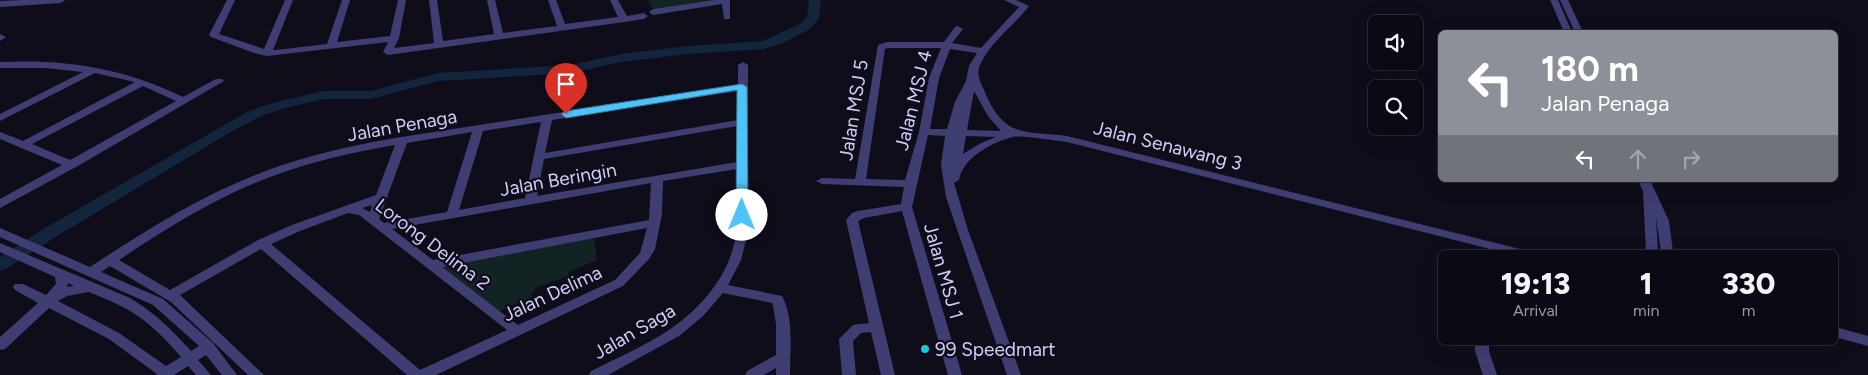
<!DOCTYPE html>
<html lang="en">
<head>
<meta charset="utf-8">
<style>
	:root { --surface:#0b0a14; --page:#191822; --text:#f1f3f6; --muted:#9a9aa0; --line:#2b2b34 }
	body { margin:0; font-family:Figtree,sans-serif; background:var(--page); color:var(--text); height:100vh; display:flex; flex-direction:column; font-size:19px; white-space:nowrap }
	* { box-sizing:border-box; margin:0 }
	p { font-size:16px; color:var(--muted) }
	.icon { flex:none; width:28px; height:28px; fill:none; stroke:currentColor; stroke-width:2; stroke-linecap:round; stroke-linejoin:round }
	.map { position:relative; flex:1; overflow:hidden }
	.panel { position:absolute; left:1438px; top:250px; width:400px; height:95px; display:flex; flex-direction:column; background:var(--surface); border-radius:8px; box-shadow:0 5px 20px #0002,0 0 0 1px var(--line) }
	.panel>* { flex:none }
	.guide { position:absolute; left:1438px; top:30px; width:400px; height:152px; border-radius:8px; box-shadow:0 5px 20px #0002,0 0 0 1px var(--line); background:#8c9099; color:#fff; overflow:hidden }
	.tools { position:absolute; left:1368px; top:15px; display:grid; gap:10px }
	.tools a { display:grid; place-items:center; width:55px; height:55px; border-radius:8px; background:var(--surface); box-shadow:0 5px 20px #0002,0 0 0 1px var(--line); font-size:25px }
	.pin { position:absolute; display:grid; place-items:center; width:42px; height:42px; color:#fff; margin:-51px -21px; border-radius:50% 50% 50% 0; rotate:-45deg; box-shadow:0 0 5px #0007 }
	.pin .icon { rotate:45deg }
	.me { position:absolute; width:55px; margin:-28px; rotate:0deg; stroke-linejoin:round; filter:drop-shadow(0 0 4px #0008) }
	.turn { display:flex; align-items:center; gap:18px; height:105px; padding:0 20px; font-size:22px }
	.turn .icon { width:65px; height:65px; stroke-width:2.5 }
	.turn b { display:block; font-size:35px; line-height:42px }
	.lanes { display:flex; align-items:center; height:48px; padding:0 20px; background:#0003; justify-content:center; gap:25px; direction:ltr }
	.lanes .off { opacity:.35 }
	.eta { display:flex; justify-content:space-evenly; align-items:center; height:85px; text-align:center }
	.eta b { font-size:30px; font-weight:800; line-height:35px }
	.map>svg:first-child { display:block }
</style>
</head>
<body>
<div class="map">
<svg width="1868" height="375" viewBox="0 0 1868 375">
	<rect width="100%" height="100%" fill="#0f0d1a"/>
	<g fill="#112322">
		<polygon points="648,0 723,0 654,11"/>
		<polygon points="594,238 597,260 568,272 568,276 535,288 535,292 531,294 532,297 497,312 435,267"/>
	</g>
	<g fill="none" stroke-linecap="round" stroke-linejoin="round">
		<polygon fill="#13253d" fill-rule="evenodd" points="809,0 821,0 819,18 810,29 781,44 764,49 688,54 621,62 571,73 438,81 371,99 324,99 285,108 259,117 229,133 57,236 6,269 0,271 0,257 45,228 249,111 276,102 324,91 371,91 438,73 571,65 621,54 688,46 763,41 802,23 807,17"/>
		<g fill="#3f3e73" fill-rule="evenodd">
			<polygon points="21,0 65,0 61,3 0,7 0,1"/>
			<polygon points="227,0 235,0 219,34 264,49 285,0 293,0 273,50 276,50 327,44 342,0 350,0 337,42 390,36 398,0 406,0 399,38 394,48 434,43 429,0 437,0 443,41 494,34 487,0 495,0 503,33 557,26 548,0 556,0 565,24 618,17 610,0 618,0 627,16 644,13 648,16 644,19 624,22 388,55 383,52 388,42 267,56 254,53 211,37 209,35"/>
			<polygon points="715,0 730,0 730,19 724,19 722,4 653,15 649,12 653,9"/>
			<path d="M1004,0H1016L1029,6C1014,26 990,42 980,65C976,73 980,82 984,90C1004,138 1022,131 1067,136L1516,248L1520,249L1522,252H1502L1067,142C1057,141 1021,135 1013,137C993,142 963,157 959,180L954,183L968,230L1021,375H1007L946,197L941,165L945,136L928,135L912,207L962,375H948L902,211L864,218L858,221L895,375H881L871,332L861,333L853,341L856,375H842L839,339L853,325L869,323L846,220L852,213L858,211L901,204L904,187L822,184L816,181L822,178L855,179L878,45L887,42H944L955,27L958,26L963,29L952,43L981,48L1019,7ZM888,48H941L929,78L919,132L905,180L866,179L885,49ZM950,49L977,53L969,66L966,81L955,102L947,129H930L939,78ZM974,91L988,116L1001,131L967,130ZM966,136L996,137L981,143L963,154Z"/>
			<polygon points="1550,0 1558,0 1572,32 1564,32"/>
			<polygon points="1560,0 1568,0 1583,32 1575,32"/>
			<polygon points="0,34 6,37 0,41"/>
			<path d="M0,62C66,59 124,68 183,97L216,79H222L224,81L76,167L0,208V199L62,165L0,139V132L23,141L135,82L95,73L0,121V114L83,72L46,68H0ZM143,86L176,101L70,160L32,144Z"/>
			<path d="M743,62L748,65V232L741,260L728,285L782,296C794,318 790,350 790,375H776V368L764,375H745L747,371L776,355V324L773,305L772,303L723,293L703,316L679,336L608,375H589L591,371C617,358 645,346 669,330C702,308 733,271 736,231C738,210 737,189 737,169L663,181L662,214L655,249L649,259L623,286L436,375H407L261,249L180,295L264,375H248L171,302L110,266L101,272L163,299L213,343L237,375H222L206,355L198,360L211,375H196L188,366L174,375H156L157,374L109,339L49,308L5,349L0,350V337L38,303L15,290L13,287L15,284H23L46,295L56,284L55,277L0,252V243L130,298C156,314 170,328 191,351L199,346L153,305L0,237V228L90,267C145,231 201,195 263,172C306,155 351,146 395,138L738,85V65ZM738,91V120L545,153L552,120ZM541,122L525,198L459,210L483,131ZM737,126V162L537,196L544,159ZM472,132L447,212L384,223L379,219L407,143ZM395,145L376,195L292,225L258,240L170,290L119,260C167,228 218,196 273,176C313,161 354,152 395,145ZM651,183L649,220L433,260L392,229ZM372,205L370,212L362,208ZM348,213L359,215L507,330L420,370L271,244L300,231ZM647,228L640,253L615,280L518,325L442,267ZM68,283L74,286L67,287ZM89,292C134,310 149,320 181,357L166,366L119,333L58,301L67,296Z"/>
			<polygon points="1638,180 1650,180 1669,221 1673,252 1661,252 1656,217 1658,252 1646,252 1643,191"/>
			<polygon points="1835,327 1868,336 1868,346 1835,337"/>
			<polygon points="1475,342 1489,342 1489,351 1497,375 1483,375 1475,351"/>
		</g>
	</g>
	<polygon fill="#4fc3f7" stroke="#337fa1" points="742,84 747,87 748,215 742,219 736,215 737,90 566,118 561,114 566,111"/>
	<circle fill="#1dc7d4" stroke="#0f0d1a" stroke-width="2" cx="925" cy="349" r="5"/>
	<g text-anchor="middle" stroke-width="4.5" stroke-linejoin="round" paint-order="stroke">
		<g font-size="19" fill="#d1cdf8" stroke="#0f0d1a">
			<text transform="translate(913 100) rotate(-76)" y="7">Jalan MSJ 4</text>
			<text transform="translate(853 110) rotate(-81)" y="7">Jalan MSJ 5</text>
			<text transform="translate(402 125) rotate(-10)" y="7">Jalan Penaga</text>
			<text transform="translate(1168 145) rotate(14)" y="7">Jalan Senawang 3</text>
			<text transform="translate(558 179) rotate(-10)" y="7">Jalan Beringin</text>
			<text transform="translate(433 244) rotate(37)" y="7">Lorong Delima 2</text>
			<text transform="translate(944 271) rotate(74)" y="7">Jalan MSJ 1</text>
			<text transform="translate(552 293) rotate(-25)" y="7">Jalan Delima</text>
			<text transform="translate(634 331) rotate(-30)" y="7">Jalan Saga</text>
		</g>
		<g font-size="19" fill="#d1cdf8" stroke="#0f0d1a" text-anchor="start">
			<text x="935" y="356">99 Speedmart</text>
		</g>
	</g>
</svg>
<div class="tools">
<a><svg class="icon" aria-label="sound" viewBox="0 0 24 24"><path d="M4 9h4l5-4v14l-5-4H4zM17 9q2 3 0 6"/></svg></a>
<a><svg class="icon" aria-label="search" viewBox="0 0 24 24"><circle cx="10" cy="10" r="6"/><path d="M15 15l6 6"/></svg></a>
</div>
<div class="pin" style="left:566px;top:114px;background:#d93025"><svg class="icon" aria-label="arrive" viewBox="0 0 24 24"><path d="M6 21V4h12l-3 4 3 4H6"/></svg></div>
<svg class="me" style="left:742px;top:215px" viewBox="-20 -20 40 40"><circle r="19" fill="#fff"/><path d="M0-13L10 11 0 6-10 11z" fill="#4fc3f7"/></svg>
<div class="guide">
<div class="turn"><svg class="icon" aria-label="left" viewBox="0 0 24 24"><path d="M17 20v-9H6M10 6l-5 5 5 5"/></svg><div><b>180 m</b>Jalan Penaga</div></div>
<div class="lanes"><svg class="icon" aria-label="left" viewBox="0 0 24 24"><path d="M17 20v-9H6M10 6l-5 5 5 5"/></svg><svg class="icon off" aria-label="ahead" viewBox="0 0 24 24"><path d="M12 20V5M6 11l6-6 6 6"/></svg><svg class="icon off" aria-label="right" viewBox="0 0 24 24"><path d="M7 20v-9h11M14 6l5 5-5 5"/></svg></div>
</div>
<section class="panel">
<div class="eta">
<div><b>19:13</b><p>Arrival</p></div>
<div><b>1</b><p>min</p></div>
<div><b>330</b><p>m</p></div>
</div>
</section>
</div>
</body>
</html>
